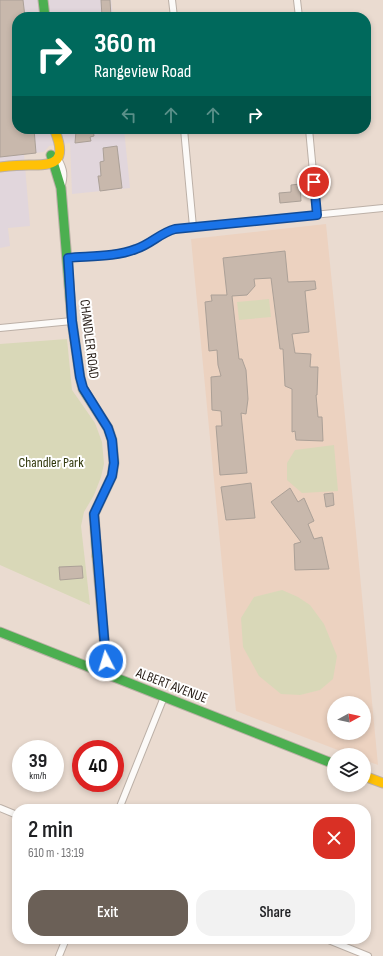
<!DOCTYPE html>
<html lang="en">
<head>
<meta charset="utf-8">
<style>
	:root { --surface:#fff; --page:#f2f2f2; --text:#202124; --muted:#757577; --accent:#6b6057 }
	body { margin:0; font-family:"Sofia Sans Condensed",sans-serif; background:var(--page); color:var(--text); height:100vh; display:flex; flex-direction:column; font-size:15px; white-space:nowrap }
	* { box-sizing:border-box; margin:0 }
	p { font-size:13px; color:var(--muted) }
	.icon { flex:none; width:22px; height:22px; fill:none; stroke:currentColor; stroke-width:2; stroke-linecap:round; stroke-linejoin:round }
	.map { position:relative; flex:1; overflow:hidden }
	.details { position:absolute; left:12px; top:804px; width:359px; height:140px; display:flex; flex-direction:column; background:var(--surface); border-radius:16px; box-shadow:0 2px 6px #0003 }
	.details>* { flex:none }
	.banner { position:absolute; left:12px; top:12px; width:359px; height:122px; border-radius:16px; box-shadow:0 2px 6px #0003; background:#00695c; color:#fff; overflow:hidden }
	.needle { width:26px; rotate:82deg }
	.controls { position:absolute; left:327px; top:696px; display:grid; gap:8px }
	.controls a { display:grid; place-items:center; width:44px; height:44px; border-radius:50%; background:var(--surface); box-shadow:0 2px 6px #0003; font-size:20px }
	.speed { position:absolute; left:12px; top:740px; display:flex; gap:8px; font-size:20px; font-weight:700; text-align:center }
	.speed>* { display:grid; place-content:center; width:52px; height:52px; border-radius:50%; background:var(--surface); box-shadow:0 2px 6px #0003; line-height:1 }
	.speed small { font-size:10px; font-weight:400 }
	.speed .limit { border:6px solid #d22; background:#fff; color:#111 }
	.pin { position:absolute; display:grid; place-items:center; width:34px; height:34px; color:#fff; margin:-17px; border:2px solid #fff; border-radius:50%; box-shadow:0 1px 4px #0007 }
	.me { position:absolute; width:44px; margin:-22px; rotate:355deg; stroke-linejoin:round; filter:drop-shadow(0 0 3px #0008) }
	.turn { display:flex; align-items:center; gap:14px; height:84px; padding:0 16px; font-size:18px }
	.turn .icon { width:52px; height:52px; stroke-width:2.5 }
	.turn b { display:block; font-size:28px; line-height:34px }
	.lanes { display:flex; align-items:center; height:38px; padding:0 16px; background:#0003; justify-content:center; gap:20px; direction:ltr }
	.lanes .off { opacity:.35 }
	.round { display:grid; place-items:center; flex:none; width:42px; height:42px; border-radius:16px; background:var(--page) }
	.headline { display:flex; align-items:center; justify-content:space-between; height:68px; padding:0 16px }
	h1 { font-size:24px; font-weight:600; line-height:30px }
	.cta { display:flex; gap:8px; margin-top:auto; padding:8px 16px }
	.cta a { flex:1; height:46px; border-radius:16px; background:var(--accent); color:#fff; font-size:16px; font-weight:600; line-height:46px; text-align:center }
	.cta a+a { background:var(--page); color:var(--text) }
	.map>svg:first-child { display:block }
</style>
</head>
<body>
<div class="map">
<svg width="383" height="956" viewBox="0 0 383 956">
	<rect width="100%" height="100%" fill="#eadbd0"/>
	<polygon fill="#e1d6dc" points="0,0 111,0 113,17 17,17 17,129 124,129 130,188 72,194 70,143 49,146 44,152 24,154 30,226 8,228 10,246 0,248"/>
	<path fill="#ecd2c0" fill-rule="evenodd" d="M326,224L338,343L378,765L364,760V755H351L236,711L191,239ZM334,703H364V733H334Z"/>
	<g fill="#d9d8b8">
		<polygon points="269,299 271,317 239,320 237,302"/>
		<polygon points="67,339 72,390 95,423 102,442 104,464 101,477 94,495 84,512 81,526 90,605 0,565 0,344"/>
		<polygon points="334,445 338,491 302,493 287,480 287,463 295,450"/>
		<polygon points="282,590 298,597 310,605 324,624 337,656 333,679 320,690 300,695 281,694 259,676 243,647 241,618 254,597"/>
	</g>
	<g fill="#c8b8ac" stroke="#aba097">
		<polygon points="0,0 23,0 25,17 17,17 17,129 34,129 36,153 0,157"/>
		<polygon points="101,0 110,0 111,17 102,17"/>
		<polygon points="93,129 94,136 90,137 91,141 75,143 76,131"/>
		<polygon points="117,146 122,188 100,191 98,176 101,176 100,162 104,161 103,148"/>
		<polygon points="300,184 301,201 280,203 279,193 291,192 291,185"/>
		<polygon points="285,251 288,282 315,281 316,289 305,291 309,332 292,334 295,353 311,354 310,367 318,367 317,395 316,395 318,417 322,417 323,441 296,440 295,431 292,432 292,389 285,386 283,349 280,349 271,278 254,279 255,286 247,295 232,296 239,359 242,359 246,370 248,399 246,414 241,413 247,473 220,475 216,426 222,426 221,411 212,410 211,377 221,376 218,365 217,350 209,351 205,302 212,301 211,295 227,295 223,258"/>
		<polygon points="251,483 255,518 226,520 221,487"/>
		<polygon points="290,488 298,502 304,498 314,521 308,524 314,539 322,537 329,569 295,570 294,544 301,542 271,502"/>
		<polygon points="333,493 334,505 326,507 324,494"/>
		<polygon points="82,566 83,578 60,580 59,567"/>
	</g>
	<g fill="none" stroke-linecap="round" stroke-linejoin="round">
		<g stroke="#bcb0a7" stroke-width="8">
			<g id="street">
				<polyline points="172,0 174,17"/>
				<polyline points="297,0 299,17"/>
				<polyline points="184,129 193,227"/>
				<polyline points="309,129 317,215"/>
				<path d="M58,159C64,169 65,176 61,188"/>
				<path d="M68,258C90,256 116,257 136,249C151,244 160,233 175,229L383,208"/>
				<polyline points="0,328 72,321"/>
				<polyline points="0,808 17,815"/>
				<polyline points="119,809 164,697"/>
				<polyline points="326,939 368,956"/>
				<polyline points="59,956 66,939"/>
			</g>
		</g>
		<g stroke="#bcb0a7" stroke-width="11">
			<g id="fast">
				<polyline points="43,0 45,17"/>
				<polyline points="51,155 61,188 72,321 80,377 83,389 108,428 112,440 114,463 112,476 94,514 97,556"/>
				<polyline points="0,632 334,764"/>
			</g>
		</g>
		<g stroke="#bcb0a7" stroke-width="11">
			<g id="slow">
				<path d="M0,167C9,166 19,165 29,165C56,166 67,161 55,131"/>
				<polyline points="97,556 106,661 102,672"/>
				<polyline points="364,776 383,783"/>
			</g>
		</g>
		<use href="#street" stroke="#fcfaf8" stroke-width="6"/>
		<use href="#fast" stroke="#4caf50" stroke-width="9"/>
		<use href="#slow" stroke="#ffc107" stroke-width="9"/>
	</g>
	<g fill="none" stroke-linecap="round" stroke-linejoin="round">
		<g stroke="#114b97" stroke-width="10">
			<path id="route" d="M106,661L94,514L112,476L114,463L112,440L108,428L83,388L80,377L72,321L68,258C90,256 116,257 136,249C151,244 160,233 175,229L317,215L314,182"/>
		</g>
		<use href="#route" stroke="#1a73e8" stroke-width="7"/>
	</g>
	<g text-anchor="middle" stroke-width="4" stroke-linejoin="round" paint-order="stroke">
		<g font-size="14" fill="#271d16" stroke="#fff">
			<text transform="translate(90 339) rotate(83)" y="5">CHANDLER ROAD</text>
			<text transform="translate(172 685) rotate(21)" y="5">ALBERT AVENUE</text>
		</g>
		<g font-size="14" fill="#30370b" stroke="#fff">
			<text x="51" y="467">Chandler Park</text>
		</g>
	</g>
</svg>
<div class="controls">
<a><svg class="needle" viewBox="-14 -14 28 28"><path d="M0-13l5 13h-10z" fill="#e53935"/><path d="M0 13l5-13h-10z" fill="#757577"/></svg></a>
<a><svg class="icon" aria-label="layers" viewBox="0 0 24 24"><path d="M12 4l9 5-9 5-9-5zM3 14l9 5 9-5"/></svg></a>
</div>
<div class="speed"><div>39<small>km/h</small></div><div class="limit">40</div></div>
<div class="pin" style="left:314px;top:182px;background:#d93025"><svg class="icon" aria-label="arrive" viewBox="0 0 24 24"><path d="M6 21V4h12l-3 4 3 4H6"/></svg></div>
<svg class="me" style="left:106px;top:661px" viewBox="-20 -20 40 40"><circle r="17" fill="#1a73e8" stroke="#fff" stroke-width="3"/><path d="M0-11L8 9 0 5-8 9z" fill="#fff"/></svg>
<div class="banner">
<div class="turn"><svg class="icon" aria-label="right" viewBox="0 0 24 24"><path d="M7 20v-9h11M14 6l5 5-5 5"/></svg><div><b>360 m</b>Rangeview Road</div></div>
<div class="lanes"><svg class="icon off" aria-label="left" viewBox="0 0 24 24"><path d="M17 20v-9H6M10 6l-5 5 5 5"/></svg><svg class="icon off" aria-label="ahead" viewBox="0 0 24 24"><path d="M12 20V5M6 11l6-6 6 6"/></svg><svg class="icon off" aria-label="ahead" viewBox="0 0 24 24"><path d="M12 20V5M6 11l6-6 6 6"/></svg><svg class="icon" aria-label="right" viewBox="0 0 24 24"><path d="M7 20v-9h11M14 6l5 5-5 5"/></svg></div>
</div>
<section class="details">
<div class="headline"><div><h1>2 min</h1><p>610 m · 13:19</p></div><a class="round" style="background:#d93025;color:#fff"><svg class="icon" aria-label="close" viewBox="0 0 24 24"><path d="M6 6l12 12M18 6L6 18"/></svg></a></div>
<div class="cta"><a>Exit</a><a>Share</a></div>
</section>
</div>
</body>
</html>
